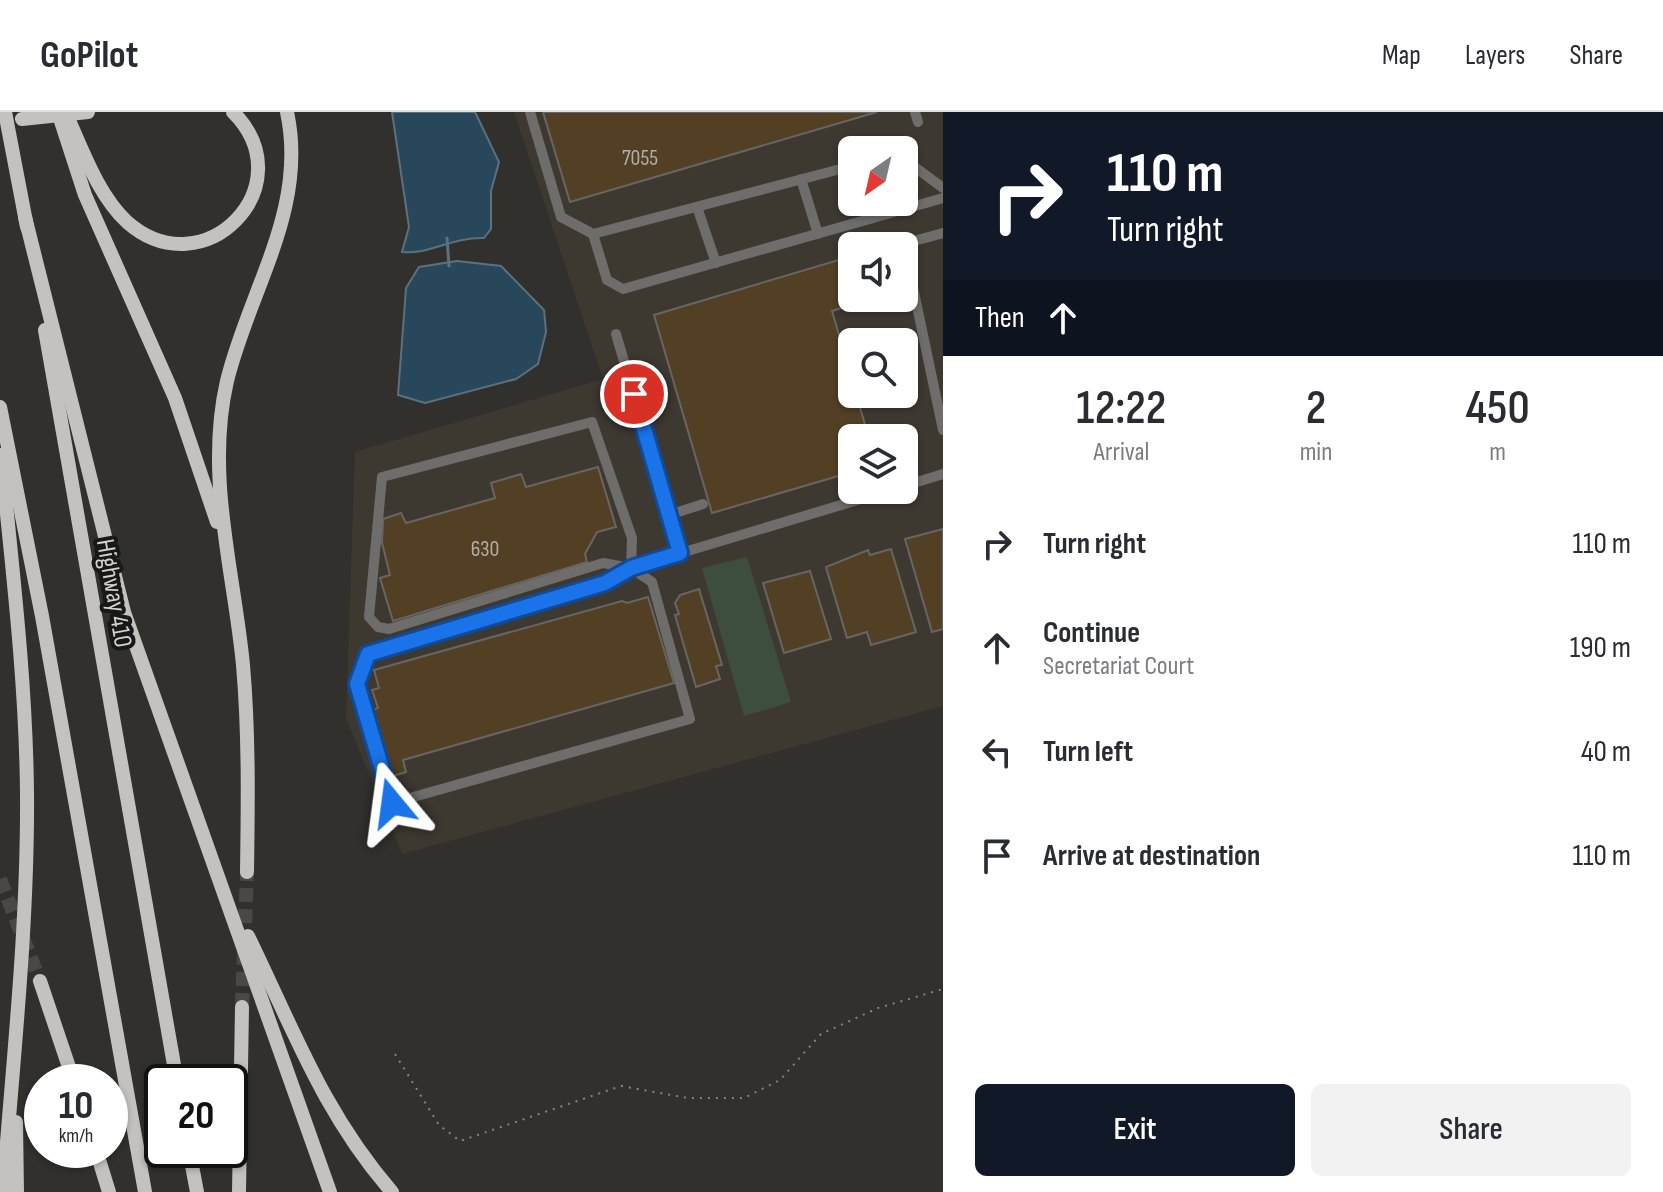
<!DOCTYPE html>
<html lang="en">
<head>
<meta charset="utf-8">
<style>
	:root { --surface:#fff; --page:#f2f2f3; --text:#2b2b33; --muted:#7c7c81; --line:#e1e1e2; --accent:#111827 }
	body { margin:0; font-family:"Sofia Sans Condensed",sans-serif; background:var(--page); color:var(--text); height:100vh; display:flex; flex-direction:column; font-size:30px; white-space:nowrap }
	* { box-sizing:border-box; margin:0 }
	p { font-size:26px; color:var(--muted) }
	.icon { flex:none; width:44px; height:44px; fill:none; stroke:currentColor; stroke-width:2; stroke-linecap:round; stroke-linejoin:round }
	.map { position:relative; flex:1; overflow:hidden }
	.sheet { display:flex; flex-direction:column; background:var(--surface); width:720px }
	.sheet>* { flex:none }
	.guide { background:#111827; color:#fff; overflow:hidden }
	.needle { width:52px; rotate:214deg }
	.controls { position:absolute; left:838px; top:24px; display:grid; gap:16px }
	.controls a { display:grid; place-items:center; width:80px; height:80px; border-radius:12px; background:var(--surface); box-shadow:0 2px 6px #0004; font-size:40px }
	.speed { position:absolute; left:24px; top:952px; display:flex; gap:16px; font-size:40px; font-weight:700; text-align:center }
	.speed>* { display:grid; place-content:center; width:104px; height:104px; border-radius:50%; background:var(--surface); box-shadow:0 2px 6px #0004; line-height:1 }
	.speed small { font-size:20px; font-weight:400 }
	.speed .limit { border:4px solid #111; border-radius:12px; background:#fff; color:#111 }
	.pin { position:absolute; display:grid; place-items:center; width:68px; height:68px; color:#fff; margin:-34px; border:4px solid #fff; border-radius:50%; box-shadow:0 2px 8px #0007 }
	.me { position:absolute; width:88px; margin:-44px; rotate:344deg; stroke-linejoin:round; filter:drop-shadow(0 0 6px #0008) }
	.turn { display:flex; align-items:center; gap:28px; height:168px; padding:0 32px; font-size:36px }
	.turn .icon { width:104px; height:104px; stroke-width:2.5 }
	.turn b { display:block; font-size:56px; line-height:68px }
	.then { display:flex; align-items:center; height:76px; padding:0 32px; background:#0003; gap:16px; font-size:30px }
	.eta { display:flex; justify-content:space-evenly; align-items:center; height:136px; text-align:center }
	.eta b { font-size:48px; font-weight:600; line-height:56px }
	.primary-button { display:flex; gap:16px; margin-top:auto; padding:16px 32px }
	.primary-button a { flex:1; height:92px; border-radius:12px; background:var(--accent); color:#fff; font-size:32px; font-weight:600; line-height:92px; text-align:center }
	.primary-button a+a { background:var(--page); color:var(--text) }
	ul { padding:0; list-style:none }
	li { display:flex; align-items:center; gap:24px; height:104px; padding:0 32px }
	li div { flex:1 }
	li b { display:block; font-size:30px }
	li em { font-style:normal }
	header { display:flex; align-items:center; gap:48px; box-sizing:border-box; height:112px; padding:0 40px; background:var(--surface); border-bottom:2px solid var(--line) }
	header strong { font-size:38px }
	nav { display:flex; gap:44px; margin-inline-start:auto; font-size:28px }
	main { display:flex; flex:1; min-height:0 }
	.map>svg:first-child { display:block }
</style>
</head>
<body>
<header>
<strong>GoPilot</strong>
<nav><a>Map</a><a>Layers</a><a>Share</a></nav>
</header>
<main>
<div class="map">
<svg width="943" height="1080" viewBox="0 0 943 1080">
	<rect width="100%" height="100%" fill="#31302d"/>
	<path fill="#3d3931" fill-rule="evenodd" d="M514,0H943V594L402,742L346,606L355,340L603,267ZM852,38H904V90H852ZM852,134H904V186H852ZM852,230H904V282H852ZM852,326H904V378H852Z"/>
	<polygon fill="#3d4e3f" points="747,445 791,590 744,604 702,456"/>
	<g fill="#28475a" stroke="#5b717e" stroke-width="2">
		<path d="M392,0H475L499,50L491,79V117L484,126C451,125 429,143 402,140L409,115Z"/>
		<polygon points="457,149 501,154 544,198 546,220 538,252 516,267 425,291 398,283 406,176 419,155"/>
	</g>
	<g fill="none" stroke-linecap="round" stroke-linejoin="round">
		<polyline stroke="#5b717e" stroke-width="3" points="447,126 449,154"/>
	</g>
	<g fill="#523f24" stroke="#686663" stroke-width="2">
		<polygon points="543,0 877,0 570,90"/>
		<polygon points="852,144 852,186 870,187 832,199 852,267 852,282 856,282 869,326 852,326 852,360 712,401 654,203"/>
		<polygon points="598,355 616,415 597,420 585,442 587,450 393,509 380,466 390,463 382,431 383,407 401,401 406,411 495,386 491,371 521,362 526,375"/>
		<polygon points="943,417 943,517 932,520 905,427"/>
		<polygon points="891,437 916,520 871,533 867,520 847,526 826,455 868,438 870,443"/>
		<polygon points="810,459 831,527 784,541 763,471"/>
		<polygon points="699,477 722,553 716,554 720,567 696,575 675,503 679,502 675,491 680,483"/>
		<polygon points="648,485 674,571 403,648 406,660 390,665 370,599 378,596 372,578 379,576 374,558 622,489 627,491"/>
	</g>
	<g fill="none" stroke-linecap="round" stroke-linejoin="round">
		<g stroke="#494846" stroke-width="14" stroke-dasharray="14 7" stroke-linecap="butt">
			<polyline points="0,767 40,869"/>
			<polyline points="242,895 247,760"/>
		</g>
		<polyline stroke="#868583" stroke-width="2" stroke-dasharray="2 6" stroke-linecap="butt" points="395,942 439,1013 460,1029 621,974 688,986 744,986 780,968 821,922 878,896 943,877"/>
		<g stroke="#6e6d6c" stroke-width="10">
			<polyline points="530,0 561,105 593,122"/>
			<polyline points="915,0 918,10"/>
			<polyline points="904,47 943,76"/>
			<polyline points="852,54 593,122 607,168 623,177 943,86"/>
			<polyline points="801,67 818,122"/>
			<polyline points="697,95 716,151"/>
			<polyline points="943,121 914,129 906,142 943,318"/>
			<polyline points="616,222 680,441"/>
			<polyline points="904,374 943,362"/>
			<polyline points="669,403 703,392"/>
			<polyline points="631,456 632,426 592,310 382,365 369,505 378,515 389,517 603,451 631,456 652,470 690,607 392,691 357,572 368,542 605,471 631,456 891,378"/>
		</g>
		<g stroke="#c4c2bf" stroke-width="14">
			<polyline points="5,0 27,115"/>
			<polyline points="58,0 85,83 175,286 217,410"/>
			<path d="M67,4C83,39 98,83 127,110C204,178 306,73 233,0"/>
			<polyline points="22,7 88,0"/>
			<polyline points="25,105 124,500 330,1080"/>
			<polyline points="45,218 177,970"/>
			<polyline points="0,295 42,504 145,1080"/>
			<path d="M1,343C12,455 26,568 27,681C28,814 13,948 3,1080"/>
			<path d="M247,760C248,691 249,622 243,553C234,459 205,364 227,269C249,178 308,97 287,0"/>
			<path d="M248,824C293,916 323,1001 392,1080"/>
			<polyline points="40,869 74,970"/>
			<polyline points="16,1010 17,1080"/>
			<polyline points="96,1038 109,1080"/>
			<polyline points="189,1038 197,1080"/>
			<polyline points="239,1080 242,895"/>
		</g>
	</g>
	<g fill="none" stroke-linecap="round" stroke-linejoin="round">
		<g stroke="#114b97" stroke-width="20">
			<polyline id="route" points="392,691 357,572 368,542 605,471 631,456 680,441 634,282"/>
		</g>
		<use href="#route" stroke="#1a73e8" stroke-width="14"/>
	</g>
	<g text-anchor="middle" stroke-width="8" stroke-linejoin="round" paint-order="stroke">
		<g font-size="22" fill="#b3ada6">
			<text x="640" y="53">7055</text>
			<text x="485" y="444">630</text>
		</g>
		<g font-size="26" fill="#d3d2d1" stroke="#181817">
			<text transform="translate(115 481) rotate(80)" y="9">Highway 410</text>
		</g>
	</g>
</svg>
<div class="controls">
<a><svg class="needle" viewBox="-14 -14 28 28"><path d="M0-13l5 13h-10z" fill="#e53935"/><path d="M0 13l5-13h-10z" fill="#7c7c81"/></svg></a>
<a><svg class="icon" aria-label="sound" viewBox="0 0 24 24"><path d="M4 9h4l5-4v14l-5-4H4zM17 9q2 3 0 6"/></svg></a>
<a><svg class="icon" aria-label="search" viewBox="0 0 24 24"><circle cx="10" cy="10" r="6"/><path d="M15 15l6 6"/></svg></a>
<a><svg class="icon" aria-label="layers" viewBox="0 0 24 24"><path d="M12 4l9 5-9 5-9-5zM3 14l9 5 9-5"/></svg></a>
</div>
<div class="speed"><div>10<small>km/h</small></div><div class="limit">20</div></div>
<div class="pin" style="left:634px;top:282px;background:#d93025"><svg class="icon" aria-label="arrive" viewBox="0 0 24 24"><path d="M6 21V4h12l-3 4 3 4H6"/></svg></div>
<svg class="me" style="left:392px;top:691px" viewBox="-20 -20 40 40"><path d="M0-17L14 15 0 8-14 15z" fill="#1a73e8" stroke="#fff" stroke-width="4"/></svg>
</div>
<section class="sheet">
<div class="guide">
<div class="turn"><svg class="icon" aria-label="right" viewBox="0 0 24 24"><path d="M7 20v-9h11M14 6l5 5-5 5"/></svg><div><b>110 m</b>Turn right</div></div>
<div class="then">Then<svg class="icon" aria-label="ahead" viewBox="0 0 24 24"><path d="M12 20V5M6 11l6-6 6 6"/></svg></div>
</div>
<div class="eta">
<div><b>12:22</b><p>Arrival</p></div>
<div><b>2</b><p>min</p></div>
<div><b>450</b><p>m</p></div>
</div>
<ul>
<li><svg class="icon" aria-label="right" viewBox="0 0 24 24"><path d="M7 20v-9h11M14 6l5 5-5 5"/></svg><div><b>Turn right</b></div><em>110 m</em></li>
<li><svg class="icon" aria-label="ahead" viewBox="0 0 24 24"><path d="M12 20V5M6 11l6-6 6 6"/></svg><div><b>Continue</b><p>Secretariat Court</p></div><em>190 m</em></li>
<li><svg class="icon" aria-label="left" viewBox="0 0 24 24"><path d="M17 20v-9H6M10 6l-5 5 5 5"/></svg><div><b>Turn left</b></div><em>40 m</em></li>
<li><svg class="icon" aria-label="arrive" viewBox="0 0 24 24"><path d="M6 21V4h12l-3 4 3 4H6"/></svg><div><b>Arrive at destination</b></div><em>110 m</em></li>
</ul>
<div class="primary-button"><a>Exit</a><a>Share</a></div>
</section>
</main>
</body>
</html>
